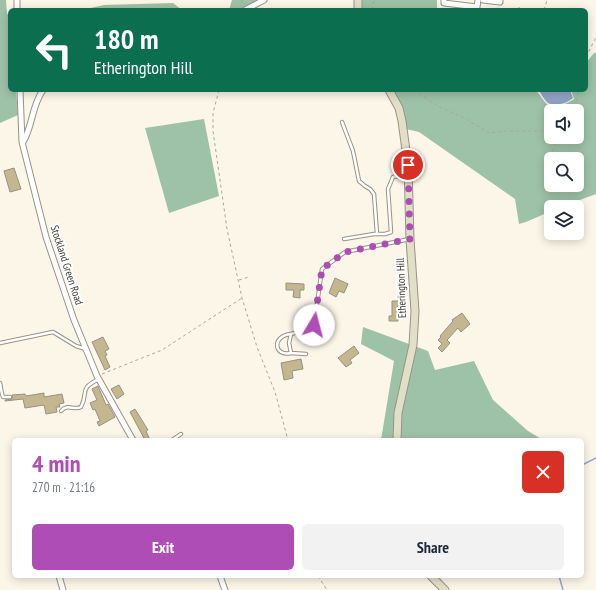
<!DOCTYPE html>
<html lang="en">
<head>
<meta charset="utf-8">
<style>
	:root { --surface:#fff; --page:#f2f2f3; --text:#1f2937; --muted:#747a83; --accent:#ae4db5 }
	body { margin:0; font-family:"PT Sans Narrow",sans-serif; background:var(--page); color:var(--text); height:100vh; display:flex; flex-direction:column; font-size:15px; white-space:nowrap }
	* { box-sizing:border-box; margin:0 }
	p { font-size:13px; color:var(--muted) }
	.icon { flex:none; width:22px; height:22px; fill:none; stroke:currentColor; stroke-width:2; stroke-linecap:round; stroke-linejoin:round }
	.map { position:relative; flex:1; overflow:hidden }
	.side { position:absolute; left:12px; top:438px; width:572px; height:140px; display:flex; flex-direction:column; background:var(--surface); border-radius:6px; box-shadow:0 2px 10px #0003 }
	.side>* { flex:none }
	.hud { position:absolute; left:8px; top:8px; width:580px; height:84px; border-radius:6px; box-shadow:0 2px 10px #0003; background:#0b6e4f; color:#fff; overflow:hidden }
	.fabs { position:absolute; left:544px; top:104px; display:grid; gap:8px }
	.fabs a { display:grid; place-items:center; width:40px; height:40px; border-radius:6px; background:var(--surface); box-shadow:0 2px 10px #0003; font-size:20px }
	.pin { position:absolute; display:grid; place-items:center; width:34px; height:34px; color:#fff; margin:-17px; border:2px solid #fff; border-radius:50%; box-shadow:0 1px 4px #0007 }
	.me { position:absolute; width:44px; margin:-22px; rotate:8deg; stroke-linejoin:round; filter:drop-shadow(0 0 3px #0008) }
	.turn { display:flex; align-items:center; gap:14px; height:84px; padding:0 20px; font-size:18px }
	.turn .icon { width:52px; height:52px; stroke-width:2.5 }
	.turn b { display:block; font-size:28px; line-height:34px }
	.round { display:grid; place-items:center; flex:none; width:42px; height:42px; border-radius:6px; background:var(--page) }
	.summary { display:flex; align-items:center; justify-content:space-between; height:68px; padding:0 20px }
	h1 { font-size:24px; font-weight:800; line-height:30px; color:var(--accent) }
	.cta { display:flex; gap:8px; margin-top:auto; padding:8px 20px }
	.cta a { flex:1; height:46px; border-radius:6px; background:var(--accent); color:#fff; font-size:16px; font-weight:800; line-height:46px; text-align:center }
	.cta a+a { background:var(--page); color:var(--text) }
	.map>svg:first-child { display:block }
</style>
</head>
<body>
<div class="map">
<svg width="596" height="590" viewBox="0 0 596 590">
	<rect width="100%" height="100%" fill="#fbf6e8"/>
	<g fill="#9ec2a7" fill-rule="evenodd">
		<polygon points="0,0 6,0 7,14 10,15 10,90 16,90 18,115 0,123"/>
		<polygon points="232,0 266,0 245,10 229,10"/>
		<rect x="361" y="0" width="76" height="10"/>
		<polygon points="173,3 182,10 82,10 104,5"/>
		<path d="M594,53H596V194L561,207H551V211L526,222L519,224L515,199L419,132L406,129C403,114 401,104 392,90H535C540,94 542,99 546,103C553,110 567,104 574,99L571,90H586V63ZM551,111H577V137H551ZM551,159H577V185H551Z"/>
		<polygon points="204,119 219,196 169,213 145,128"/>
		<polygon points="363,327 428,351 435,370 474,361 493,400 528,431 543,440 381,440 394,361 361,344"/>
	</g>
	<path fill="#94a5c7" d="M539,90H570L573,98C568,103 555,107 548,103C544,100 541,94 539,90Z"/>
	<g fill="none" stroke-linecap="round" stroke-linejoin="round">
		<g stroke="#94a5c7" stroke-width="1.5">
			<polyline points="582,465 596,458"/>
			<polyline points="559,576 563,590"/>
		</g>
	</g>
	<g fill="#c4b790" stroke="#969285">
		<polygon points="14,168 21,189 10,192 4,171"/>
		<polygon points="335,278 348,284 344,293 339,291 336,297 329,293"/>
		<polygon points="286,283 304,284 304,290 300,290 300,298 293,297 294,290 286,290"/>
		<polygon points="392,301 403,301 404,305 398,306 398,321 389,321 389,316 392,316"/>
		<polygon points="462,313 470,324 461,332 458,328 447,340 450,343 442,352 438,348 442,344 438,340 441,337 440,336 453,321 452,320"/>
		<polygon points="103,337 109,349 105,351 107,355 105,356 110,367 105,370 92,342"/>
		<polygon points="354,346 359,353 350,360 352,363 346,367 338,358"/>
		<polygon points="301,359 303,369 292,371 293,378 284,380 281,363"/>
		<polygon points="119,385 124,394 117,399 111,389"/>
		<polygon points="98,386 106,405 108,404 115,417 99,426 97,422 100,421 95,409 93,410 90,403 97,400 92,389"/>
		<polygon points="44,393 44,397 62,394 64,403 59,404 60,407 56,407 57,412 46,414 44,405 25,408 23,399 5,401 5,400 12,399 12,395 25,394 26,396"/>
		<polygon points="135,409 148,430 146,431 150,440 145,440 130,412"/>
	</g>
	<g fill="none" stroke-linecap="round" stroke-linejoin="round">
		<g stroke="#989386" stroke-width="4.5">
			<g id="lane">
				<polyline points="342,122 353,151 359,181 365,186 370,189 374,194 377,234"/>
				<polyline points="344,239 374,234 385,234 391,232 388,189 393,177 408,174"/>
				<polyline points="0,343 53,332 76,346 86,349"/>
				<path d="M291,353C274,357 271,336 291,334"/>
				<polyline points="306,354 291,353 289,343 291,334 309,329 314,325 322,269 345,252 410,239"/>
				<polyline points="0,383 2,394 3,397 10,397"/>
				<path d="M61,411C67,403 74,411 81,407C89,392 78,389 99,379"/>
				<polyline points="172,440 181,434"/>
			</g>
		</g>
		<g stroke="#989386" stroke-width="7">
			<g id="street">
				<polyline points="17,0 17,10"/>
				<polyline points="444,0 444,3 477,7 478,0"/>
				<polyline points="483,0 500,2 500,0"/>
				<polyline points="245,10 264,0"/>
				<polyline points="20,90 22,142 46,237 74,320 97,376 133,440"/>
				<path d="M23,142C33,126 31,107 43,90"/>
				<polyline points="59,576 63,590"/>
				<polyline points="220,576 225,590"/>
			</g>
		</g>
		<g stroke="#989386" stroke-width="9">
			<g id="secondary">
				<polyline points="358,0 358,10"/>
				<polyline points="389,90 399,108 402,121 408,165 410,239 415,311 413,345 398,413 397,440"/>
				<polyline points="431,576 445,590"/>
			</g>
		</g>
		<g stroke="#aaa79c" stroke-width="1" stroke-dasharray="3 3" stroke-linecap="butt">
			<polyline points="242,0 242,6"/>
			<polyline points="372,10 374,0"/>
			<polyline points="519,10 519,7"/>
			<polyline points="544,10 547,0"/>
			<polyline points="586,57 596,37"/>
			<polyline points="219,90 213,113 213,131 227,229 242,298 257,347 275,392 288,440"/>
			<polyline points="414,90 438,106 466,119 489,133 504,131 551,131"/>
			<polyline points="569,111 577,100 578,90"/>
			<polyline points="554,137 555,145 550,157 569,159"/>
			<polyline points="572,137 583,154 582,163 577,162"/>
			<polyline points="239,280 249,277"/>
			<polyline points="102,374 162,350 242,298"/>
			<polyline points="318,576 327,590"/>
		</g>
		<use href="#lane" stroke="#fff" stroke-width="2.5"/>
		<use href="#street" stroke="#fff" stroke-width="5"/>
		<use href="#secondary" stroke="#e2dfc9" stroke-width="7"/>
	</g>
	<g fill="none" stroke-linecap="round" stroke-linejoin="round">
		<polyline stroke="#ae4db5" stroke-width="7" stroke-dasharray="0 12.6" points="314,325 322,269 345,252 410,239 408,165"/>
	</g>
	<g text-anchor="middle" stroke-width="4" stroke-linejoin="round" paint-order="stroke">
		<g font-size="11" fill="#3c3b35" stroke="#fff">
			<text transform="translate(67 265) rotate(72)" y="4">Stockland Green Road</text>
			<text transform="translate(401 288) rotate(-92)" y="4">Etherington Hill</text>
		</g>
	</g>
</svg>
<div class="fabs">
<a><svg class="icon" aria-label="sound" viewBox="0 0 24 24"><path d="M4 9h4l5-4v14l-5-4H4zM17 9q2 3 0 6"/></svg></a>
<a><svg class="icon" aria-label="search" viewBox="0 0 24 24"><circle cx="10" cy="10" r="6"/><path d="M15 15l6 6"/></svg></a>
<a><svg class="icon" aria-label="layers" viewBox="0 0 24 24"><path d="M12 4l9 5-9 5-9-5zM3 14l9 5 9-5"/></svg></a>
</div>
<div class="pin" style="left:408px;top:165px;background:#d93025"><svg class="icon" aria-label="arrive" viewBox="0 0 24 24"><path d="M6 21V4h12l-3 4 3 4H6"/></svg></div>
<svg class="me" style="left:314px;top:325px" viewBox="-20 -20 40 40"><circle r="19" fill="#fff"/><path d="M0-13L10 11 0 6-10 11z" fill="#ae4db5"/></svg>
<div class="hud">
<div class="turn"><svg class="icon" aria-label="left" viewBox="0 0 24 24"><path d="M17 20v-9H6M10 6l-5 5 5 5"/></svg><div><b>180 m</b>Etherington Hill</div></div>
</div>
<section class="side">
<div class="summary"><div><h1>4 min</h1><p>270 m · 21:16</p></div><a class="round" style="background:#d93025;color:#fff"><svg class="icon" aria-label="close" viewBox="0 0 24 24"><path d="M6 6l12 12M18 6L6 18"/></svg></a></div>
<div class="cta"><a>Exit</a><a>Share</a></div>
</section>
</div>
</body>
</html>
